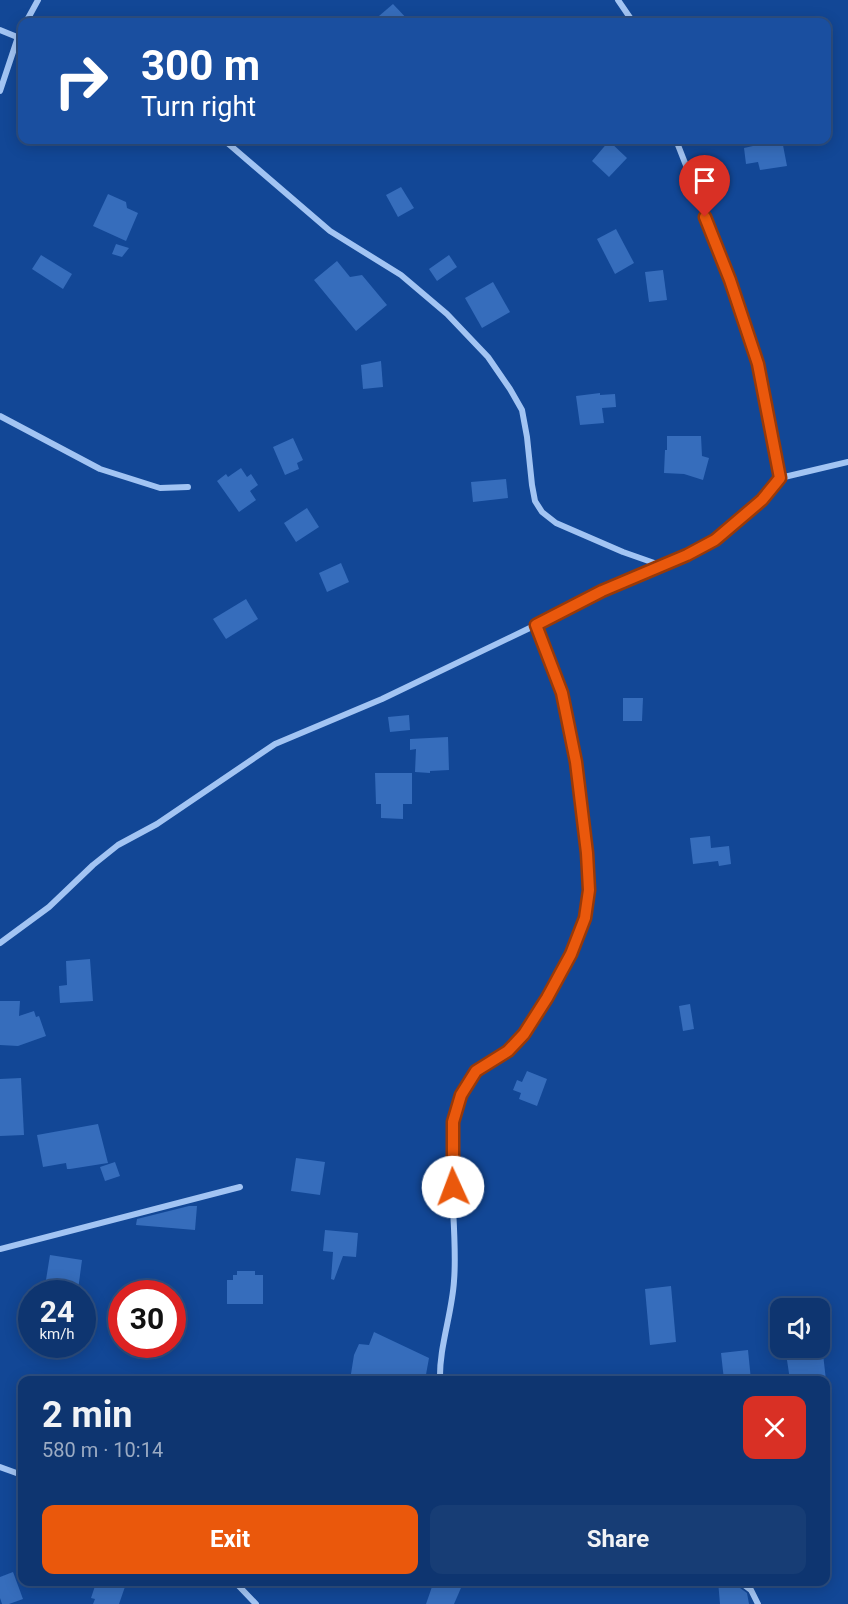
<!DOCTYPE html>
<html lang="en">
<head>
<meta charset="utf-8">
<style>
	:root { --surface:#0e3570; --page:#173d75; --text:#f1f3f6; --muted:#9babc3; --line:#2e5083; --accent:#ea580c }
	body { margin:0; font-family:Roboto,sans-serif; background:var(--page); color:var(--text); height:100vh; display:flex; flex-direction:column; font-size:22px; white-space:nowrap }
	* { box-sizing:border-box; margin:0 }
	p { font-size:20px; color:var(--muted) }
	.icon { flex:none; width:33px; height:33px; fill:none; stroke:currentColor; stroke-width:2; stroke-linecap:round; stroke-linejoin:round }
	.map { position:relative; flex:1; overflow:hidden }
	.side { position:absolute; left:18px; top:1376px; width:812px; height:210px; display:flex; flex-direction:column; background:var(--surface); border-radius:12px; box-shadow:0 3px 15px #0003,0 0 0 2px var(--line) }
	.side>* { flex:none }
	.top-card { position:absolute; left:18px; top:18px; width:813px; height:126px; border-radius:12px; box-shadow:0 3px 15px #0003,0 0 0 2px var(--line); background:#1a4fa0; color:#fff; overflow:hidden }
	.buttons { position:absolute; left:770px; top:1298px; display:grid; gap:12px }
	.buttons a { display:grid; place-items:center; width:60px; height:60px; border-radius:12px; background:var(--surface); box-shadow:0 3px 15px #0003,0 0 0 2px var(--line); font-size:30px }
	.speed { position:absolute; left:18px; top:1280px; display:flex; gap:12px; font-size:30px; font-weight:700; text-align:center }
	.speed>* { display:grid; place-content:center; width:78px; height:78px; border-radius:50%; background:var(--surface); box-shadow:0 3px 15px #0003,0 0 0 2px var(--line); line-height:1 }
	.speed small { font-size:15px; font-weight:400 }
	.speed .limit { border:9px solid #d22; background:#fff; color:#111 }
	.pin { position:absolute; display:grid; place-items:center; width:51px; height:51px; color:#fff; margin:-62px -26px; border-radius:50% 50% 50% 0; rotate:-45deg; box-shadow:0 0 6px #0007 }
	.pin .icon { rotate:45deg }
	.me { position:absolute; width:66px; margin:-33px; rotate:358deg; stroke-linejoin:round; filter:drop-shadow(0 0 4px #0008) }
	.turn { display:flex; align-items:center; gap:21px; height:126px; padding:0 24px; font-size:27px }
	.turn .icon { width:78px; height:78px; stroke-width:2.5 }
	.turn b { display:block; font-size:42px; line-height:51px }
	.round { display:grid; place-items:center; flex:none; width:63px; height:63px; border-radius:12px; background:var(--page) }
	.head { display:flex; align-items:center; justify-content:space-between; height:102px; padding:0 24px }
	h1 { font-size:36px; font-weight:700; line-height:45px }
	.primary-button { display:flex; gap:12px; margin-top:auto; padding:12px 24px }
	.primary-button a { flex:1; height:69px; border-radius:12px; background:var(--accent); color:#fff; font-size:24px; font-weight:700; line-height:69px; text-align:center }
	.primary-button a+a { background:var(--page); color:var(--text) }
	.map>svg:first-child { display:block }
</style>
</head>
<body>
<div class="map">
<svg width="848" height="1604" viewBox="0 0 848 1604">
	<rect width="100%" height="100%" fill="#124796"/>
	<g fill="#366dbc">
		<polygon points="393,4 410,22 372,22"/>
		<polygon points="752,140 782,140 787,166 760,170 758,162 746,164 744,148 753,146"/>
		<polygon points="609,141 627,158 609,177 592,161"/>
		<polygon points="401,187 414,208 398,217 386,195"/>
		<polygon points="108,194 126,202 127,208 138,213 126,241 93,226"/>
		<polygon points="616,229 634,263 615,274 597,239"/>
		<polygon points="116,244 129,248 122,257 112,254"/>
		<polygon points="41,255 72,274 63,289 32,269"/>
		<polygon points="449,255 457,267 437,281 429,269"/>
		<polygon points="337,261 350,277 362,275 387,305 356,331 314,280"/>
		<polygon points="663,270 667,300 649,302 645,272"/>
		<polygon points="493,282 510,312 482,328 465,298"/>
		<polygon points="381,361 383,387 363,389 361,365"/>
		<polygon points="600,393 600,395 615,394 616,407 602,408 604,423 580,425 576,396"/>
		<polygon points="667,436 701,436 702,456 709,458 703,480 684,474 664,473 665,450 667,450"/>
		<polygon points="293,438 303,460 297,463 299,469 285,475 273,447"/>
		<polygon points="241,468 247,477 251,474 258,485 250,491 256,500 239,512 217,481 226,474 228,477"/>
		<polygon points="506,479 508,498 473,502 471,482"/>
		<polygon points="307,508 319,527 296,542 284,523"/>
		<polygon points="341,563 349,582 327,592 319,573"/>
		<polygon points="246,599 258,619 226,639 213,619"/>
		<polygon points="623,698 643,698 642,721 623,721"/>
		<polygon points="409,715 410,730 390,732 388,717"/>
		<polygon points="448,737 449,770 430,771 430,773 415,772 416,749 410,750 410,739"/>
		<polygon points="375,773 412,773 412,804 403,804 403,819 381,818 381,804 376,804"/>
		<polygon points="710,836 711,848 729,846 731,864 719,866 718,861 693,864 690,838"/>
		<polygon points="90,959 93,1001 60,1003 59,986 67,985 66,961"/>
		<polygon points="0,1001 20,1001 19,1016 34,1011 36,1017 39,1016 46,1036 18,1046 0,1045"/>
		<polygon points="690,1004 694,1029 683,1031 679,1006"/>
		<polygon points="527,1071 547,1079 537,1106 519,1099 521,1093 513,1090 517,1080 522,1082"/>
		<polygon points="21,1078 24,1135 0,1136 0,1079"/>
		<polygon points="98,1124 108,1163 70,1169 67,1169 66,1163 43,1167 37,1135"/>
		<polygon points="296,1158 325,1162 320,1195 291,1191"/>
		<polygon points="115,1162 120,1176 105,1181 100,1167"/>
		<polygon points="189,1206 197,1206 195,1230 136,1225 137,1219"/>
		<polygon points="325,1230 358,1233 356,1257 343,1256 334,1280 331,1279 333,1252 323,1251"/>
		<polygon points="50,1255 82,1260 78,1290 45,1286"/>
		<polygon points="237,1271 255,1271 255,1275 263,1275 263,1304 227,1304 227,1280 233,1280 233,1275 237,1275"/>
		<polygon points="671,1286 676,1342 650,1345 645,1289"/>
		<polygon points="806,1297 807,1308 776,1308 776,1301"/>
		<polygon points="374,1332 429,1358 425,1380 350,1380 354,1355 359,1344 369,1345"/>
		<polygon points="785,1347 812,1347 813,1355 823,1354 826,1380 790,1380"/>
		<polygon points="748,1350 751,1380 724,1380 721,1353"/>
		<polygon points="13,1572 23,1599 9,1604 2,1604 0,1598 0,1577"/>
		<polygon points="103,1581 127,1581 119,1604 93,1604 95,1599 91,1598 95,1586 100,1588"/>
		<polygon points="434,1581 464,1581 454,1604 426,1604"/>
		<polygon points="718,1581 734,1581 736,1585 747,1593 749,1604 720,1604"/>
	</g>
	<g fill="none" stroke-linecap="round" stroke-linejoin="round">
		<g stroke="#a2c4f3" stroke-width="6">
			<polyline points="618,0 633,22"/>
			<polyline points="26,22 38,0"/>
			<polyline points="0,30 22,39"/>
			<polyline points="0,91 18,37 22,28"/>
			<polyline points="224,140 330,231 401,275 447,314 488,357 510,389 522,410 527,437 532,485 535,501 542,512 556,523 623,552 660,565"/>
			<polyline points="0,416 100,469 160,488 188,487"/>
			<polyline points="780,478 848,462"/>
			<polyline points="0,943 49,907 93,865 118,845 157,824 275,744 382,699 536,625 602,591 687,555 715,540 738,521 762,500 780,478 758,364 731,280 676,140"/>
			<polyline points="0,1249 240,1187"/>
			<path d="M440,1380C439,1347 452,1314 454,1281C459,1224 441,1148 461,1096C472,1067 487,1067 508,1051C521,1040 530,1025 539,1011C557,983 577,951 585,918C593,889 587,856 584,828C579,783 574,737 562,693C555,670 545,648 536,625"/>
			<polyline points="0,1467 22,1475"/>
			<polyline points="234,1581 256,1604"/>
			<polyline points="739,1581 751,1590 758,1604"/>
		</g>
	</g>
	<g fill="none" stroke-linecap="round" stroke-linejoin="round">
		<g stroke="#983908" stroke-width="15">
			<polyline id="route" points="453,1187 453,1122 461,1095 476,1071 508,1051 524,1034 547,998 571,954 585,918 589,890 587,853 576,762 562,693 536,625 602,591 687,555 715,540 762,500 780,478 758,364 730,280 705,217"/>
		</g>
		<use href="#route" stroke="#ea580c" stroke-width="10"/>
	</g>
</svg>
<div class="buttons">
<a><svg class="icon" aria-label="sound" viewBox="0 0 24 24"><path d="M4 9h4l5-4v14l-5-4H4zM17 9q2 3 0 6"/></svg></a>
</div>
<div class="speed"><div>24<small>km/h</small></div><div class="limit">30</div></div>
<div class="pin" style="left:705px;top:217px;background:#d93025"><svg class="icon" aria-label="arrive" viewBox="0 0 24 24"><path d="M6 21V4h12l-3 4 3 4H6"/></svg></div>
<svg class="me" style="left:453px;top:1187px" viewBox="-20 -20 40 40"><circle r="19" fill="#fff"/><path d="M0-13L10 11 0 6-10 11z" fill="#ea580c"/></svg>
<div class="top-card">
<div class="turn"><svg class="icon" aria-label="right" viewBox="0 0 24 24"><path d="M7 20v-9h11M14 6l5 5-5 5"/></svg><div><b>300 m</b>Turn right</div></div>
</div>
<section class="side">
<div class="head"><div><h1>2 min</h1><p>580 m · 10:14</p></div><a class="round" style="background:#d93025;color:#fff"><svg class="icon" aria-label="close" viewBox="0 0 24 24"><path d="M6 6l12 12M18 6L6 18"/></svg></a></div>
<div class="primary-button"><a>Exit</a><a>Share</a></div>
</section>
</div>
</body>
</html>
